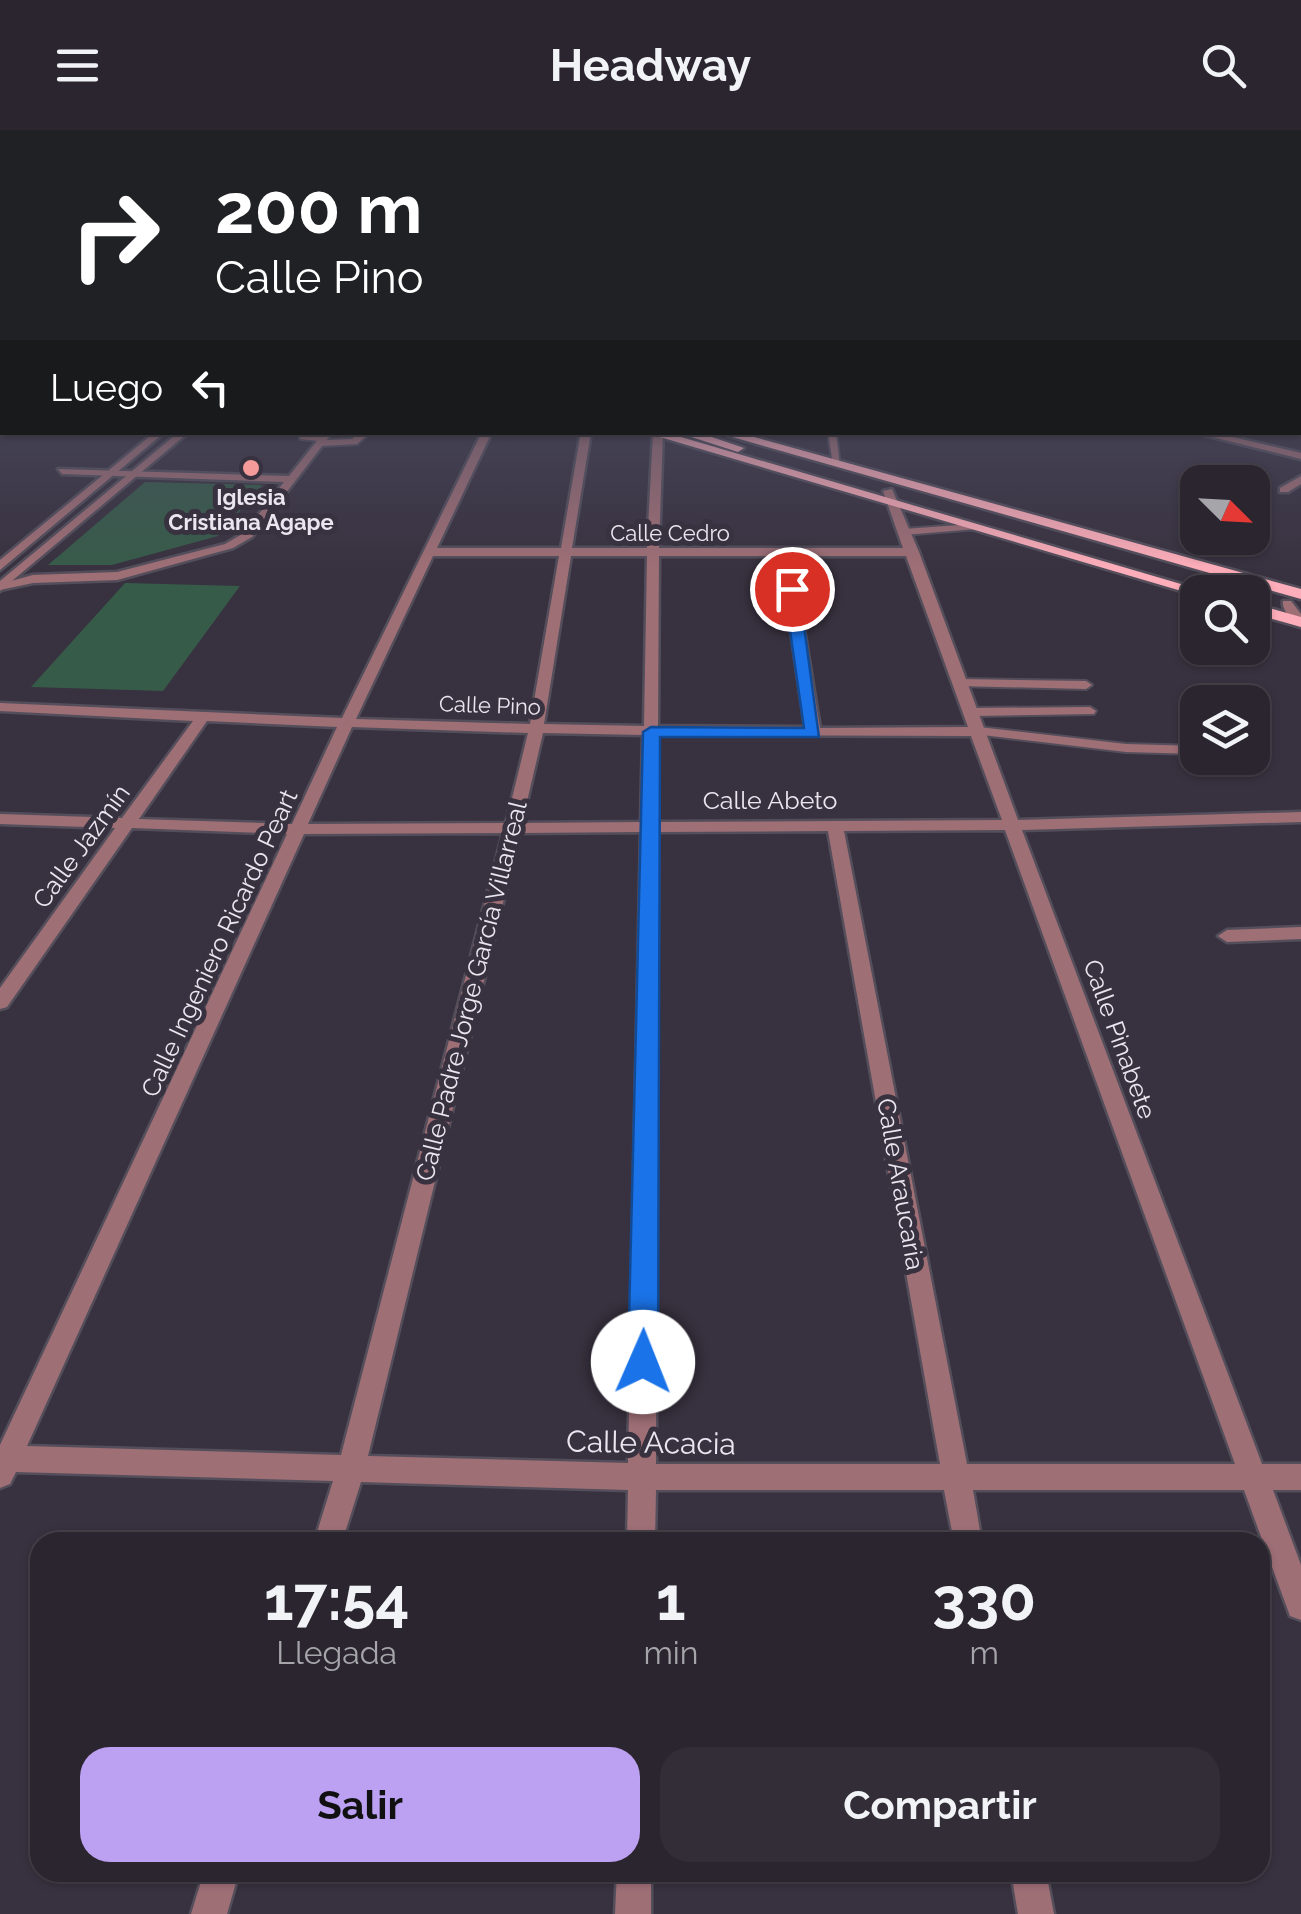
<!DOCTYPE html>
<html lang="es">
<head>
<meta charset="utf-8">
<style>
	:root { --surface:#2a252f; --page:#322d37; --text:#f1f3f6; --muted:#a5a5aa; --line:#46424b; --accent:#bca0f2 }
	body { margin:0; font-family:Raleway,sans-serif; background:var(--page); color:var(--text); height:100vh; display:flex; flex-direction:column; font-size:38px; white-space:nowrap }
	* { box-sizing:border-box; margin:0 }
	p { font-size:32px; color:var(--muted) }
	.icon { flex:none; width:55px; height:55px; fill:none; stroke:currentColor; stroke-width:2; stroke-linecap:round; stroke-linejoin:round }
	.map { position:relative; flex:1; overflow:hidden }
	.panel { position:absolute; left:30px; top:1402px; width:1240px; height:350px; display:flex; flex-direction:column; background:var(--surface); border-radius:30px; box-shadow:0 2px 8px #0004,0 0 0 2px var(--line) }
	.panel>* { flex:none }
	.top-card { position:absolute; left:0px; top:0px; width:1302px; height:305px; box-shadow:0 2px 8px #0004,0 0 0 2px var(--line); background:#202124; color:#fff; overflow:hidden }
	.needle { width:65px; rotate:114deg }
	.buttons { position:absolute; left:1180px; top:335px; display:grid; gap:20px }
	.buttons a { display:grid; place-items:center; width:90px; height:90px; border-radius:20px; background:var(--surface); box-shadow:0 2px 8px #0004,0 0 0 2px var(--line); font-size:50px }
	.pin { position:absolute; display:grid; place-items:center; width:85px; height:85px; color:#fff; margin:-42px; border:5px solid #fff; border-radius:50%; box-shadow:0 2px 10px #0007 }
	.me { position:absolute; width:110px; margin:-55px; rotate:1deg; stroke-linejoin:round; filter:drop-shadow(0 0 8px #0008) }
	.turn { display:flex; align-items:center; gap:35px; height:210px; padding:0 50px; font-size:45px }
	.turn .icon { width:130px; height:130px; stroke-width:2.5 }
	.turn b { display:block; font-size:70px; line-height:85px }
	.then { display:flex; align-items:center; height:95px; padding:0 50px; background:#0003; gap:20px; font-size:38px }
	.eta { display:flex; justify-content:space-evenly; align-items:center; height:170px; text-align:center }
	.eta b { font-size:60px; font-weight:700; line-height:70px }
	.primary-button { display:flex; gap:20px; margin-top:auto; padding:20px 50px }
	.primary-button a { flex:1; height:115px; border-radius:30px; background:var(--accent); color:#111; font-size:40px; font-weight:700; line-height:115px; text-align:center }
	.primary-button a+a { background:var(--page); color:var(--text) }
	header { display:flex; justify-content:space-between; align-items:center; height:130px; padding:0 50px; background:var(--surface); font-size:45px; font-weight:700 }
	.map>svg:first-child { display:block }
</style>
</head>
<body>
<header><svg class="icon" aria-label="menu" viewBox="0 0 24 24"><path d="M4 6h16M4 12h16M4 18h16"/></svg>Headway<svg class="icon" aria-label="search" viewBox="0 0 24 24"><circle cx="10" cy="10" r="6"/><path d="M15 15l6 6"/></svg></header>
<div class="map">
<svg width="1301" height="1784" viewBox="0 0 1301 1784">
	<rect width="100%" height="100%" fill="#38313f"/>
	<g fill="#375b49">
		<polygon points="145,352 263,355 218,406 112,435 48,435"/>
		<polygon points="125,453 240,456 163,561 31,557"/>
	</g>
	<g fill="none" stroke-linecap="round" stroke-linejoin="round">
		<g stroke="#544e5b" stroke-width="4">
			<g id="service">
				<polygon points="300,302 327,307 327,310 352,309 361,302 371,302 357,314 321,316 317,313 319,311 300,309"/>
				<polygon points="828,302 836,302 840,337 833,335"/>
				<polygon points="973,394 976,395 976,399 904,405 899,402 904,399"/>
				<polygon points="961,549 1086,551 1092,555 1086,559 957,556 955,553"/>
				<polygon points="1090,577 1096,581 1094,584 973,586 967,582 973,578"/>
				<polygon points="979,597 1126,614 1198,616 1198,624 1126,622 974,604 972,601"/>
			</g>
		</g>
		<g stroke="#544e5b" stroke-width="5">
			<g id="minor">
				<rect x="1300" y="200" width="1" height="4"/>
				<rect x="1300" y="234" width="1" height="6"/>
				<rect x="0" y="257" width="2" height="6"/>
				<rect x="1300" y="275" width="1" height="6"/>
				<polygon points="0,297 2,297 4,302 0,303"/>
				<polygon points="324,302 333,302 252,407 233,418 117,450 33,453 0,460 0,454 33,445 117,442 225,414 244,403 284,352 62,344 58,339 289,346"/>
				<path d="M482,302H492L437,418H561L581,302H591L572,418H647L653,302H663L659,418H903L883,361L892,359L919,422L1018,690L1301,682V692L1022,700L1262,1334H1301V1360H1273L1301,1435V1490L1290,1486L1244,1360H973L982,1412H954L944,1360H656L655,1412H627L628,1360L361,1352L342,1412H314L333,1351L16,1342L10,1354L0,1358V1315L287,704L132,698L7,877L0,879V858L115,698L0,694V684L122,688L193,591L0,581V573L342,588ZM433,426H559L530,594L356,589ZM571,426H647L644,596L544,594ZM659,426H780L805,597L658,596ZM792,426H906L968,597L820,598ZM207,591L337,597L292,694L139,689ZM352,597L528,603L506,693L308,694ZM543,603L643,605L641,692L522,693ZM658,605L971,606L1002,690L658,692ZM1005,700L1235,1334H967L844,701ZM828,701L940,1334H656L658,702ZM641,702L628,1333L368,1326L520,703ZM503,703L341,1325L27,1316L304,704Z"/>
				<polygon points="1192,302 1211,302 1301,323 1301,329"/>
				<polygon points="1301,346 1301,354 1288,362 1280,362 1280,358"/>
				<path d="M1283,471H1291L1301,484V497C1293,495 1281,478 1283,471Z"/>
				<polygon points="1301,797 1301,809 1227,812 1218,806 1227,800"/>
				<polygon points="204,1742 239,1742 227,1784 191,1784"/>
				<polygon points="617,1742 651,1742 651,1784 615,1784"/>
				<polygon points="1011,1742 1046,1742 1054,1784 1018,1784"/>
			</g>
		</g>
		<g stroke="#544e5b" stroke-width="5">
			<g id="tertiary">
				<polygon points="155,302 165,302 0,440 0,430"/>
				<polygon points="179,302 189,302 0,461 0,451"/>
			</g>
		</g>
		<g stroke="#544e5b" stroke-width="5">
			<g id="primary">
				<polygon points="643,302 664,302 1208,462 1195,465"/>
				<polygon points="676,302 697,302 744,318 738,322"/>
				<polygon points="715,302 736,302 1301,459 1301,469"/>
				<polygon points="1252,473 1301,487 1301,497 1252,483"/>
			</g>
		</g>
		<use href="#service" fill="#9f6f76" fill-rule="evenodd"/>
		<use href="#minor" fill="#9f6f76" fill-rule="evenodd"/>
		<use href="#tertiary" fill="#9f6f76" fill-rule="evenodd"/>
		<use href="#primary" fill="#feaeba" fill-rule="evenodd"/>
	</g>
	<linearGradient id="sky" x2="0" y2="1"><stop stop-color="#1f1b23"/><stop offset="0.43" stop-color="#4d4e63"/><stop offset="1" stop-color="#4d4e63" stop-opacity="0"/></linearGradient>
	<rect width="1301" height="441" fill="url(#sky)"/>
	<polygon fill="#1a73e8" stroke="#114b97" stroke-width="2.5" points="792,455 799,459 819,607 660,607 658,1232 654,1241 643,1245 633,1241 628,1232 643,602 651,597 804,598 784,459"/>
	<circle fill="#f59b9a" stroke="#38313f" stroke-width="4" cx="251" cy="338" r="10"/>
	<g text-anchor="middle" stroke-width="10" stroke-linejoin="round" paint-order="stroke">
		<g font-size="22" font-weight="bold" fill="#eae6f0" stroke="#38313f">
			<text x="251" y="375">Iglesia<tspan x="251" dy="25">Cristiana Agape</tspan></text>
		</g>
		<g font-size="22" fill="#eae6f0" stroke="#38313f">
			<text x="670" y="411">Calle Cedro</text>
			<text transform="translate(490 575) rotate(2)" y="8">Calle Pino</text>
		</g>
		<g font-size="25" fill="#eae6f0" stroke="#38313f">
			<text x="770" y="679">Calle Abeto</text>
			<text transform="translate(81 716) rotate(-54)" y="9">Calle Jazmín</text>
			<text transform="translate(219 813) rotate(-65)" y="9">Calle Ingeniero Ricardo Peart</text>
			<text transform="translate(471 861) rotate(-76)" y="9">Calle Padre Jorge García Villarreal</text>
			<text transform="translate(1120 909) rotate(70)" y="9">Calle Pinabete</text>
			<text transform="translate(901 1054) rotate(80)" y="9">Calle Araucaria</text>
		</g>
		<g font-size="30" fill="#eae6f0" stroke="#38313f">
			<text transform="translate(651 1313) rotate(1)" y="10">Calle Acacia</text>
		</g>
	</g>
</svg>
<div class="buttons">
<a><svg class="needle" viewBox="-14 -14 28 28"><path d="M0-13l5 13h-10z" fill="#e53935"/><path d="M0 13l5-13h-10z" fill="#a5a5aa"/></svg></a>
<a><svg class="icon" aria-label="search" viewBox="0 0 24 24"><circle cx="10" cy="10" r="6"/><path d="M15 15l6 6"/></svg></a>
<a><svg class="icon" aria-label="layers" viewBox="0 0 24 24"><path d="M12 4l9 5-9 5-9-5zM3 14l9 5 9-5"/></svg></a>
</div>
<div class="pin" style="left:792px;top:459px;background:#d93025"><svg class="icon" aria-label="arrive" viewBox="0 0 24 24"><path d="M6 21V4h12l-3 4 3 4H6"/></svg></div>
<svg class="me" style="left:643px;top:1232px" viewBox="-20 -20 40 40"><circle r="19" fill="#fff"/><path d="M0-13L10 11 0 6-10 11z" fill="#1a73e8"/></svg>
<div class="top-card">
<div class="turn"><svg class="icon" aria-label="right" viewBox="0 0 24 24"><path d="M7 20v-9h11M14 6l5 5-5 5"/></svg><div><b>200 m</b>Calle Pino</div></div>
<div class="then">Luego<svg class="icon" aria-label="left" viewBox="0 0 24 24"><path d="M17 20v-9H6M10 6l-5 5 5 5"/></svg></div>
</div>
<section class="panel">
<div class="eta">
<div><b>17:54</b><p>Llegada</p></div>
<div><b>1</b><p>min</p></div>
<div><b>330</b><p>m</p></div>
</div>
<div class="primary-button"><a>Salir</a><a>Compartir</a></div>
</section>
</div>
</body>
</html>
